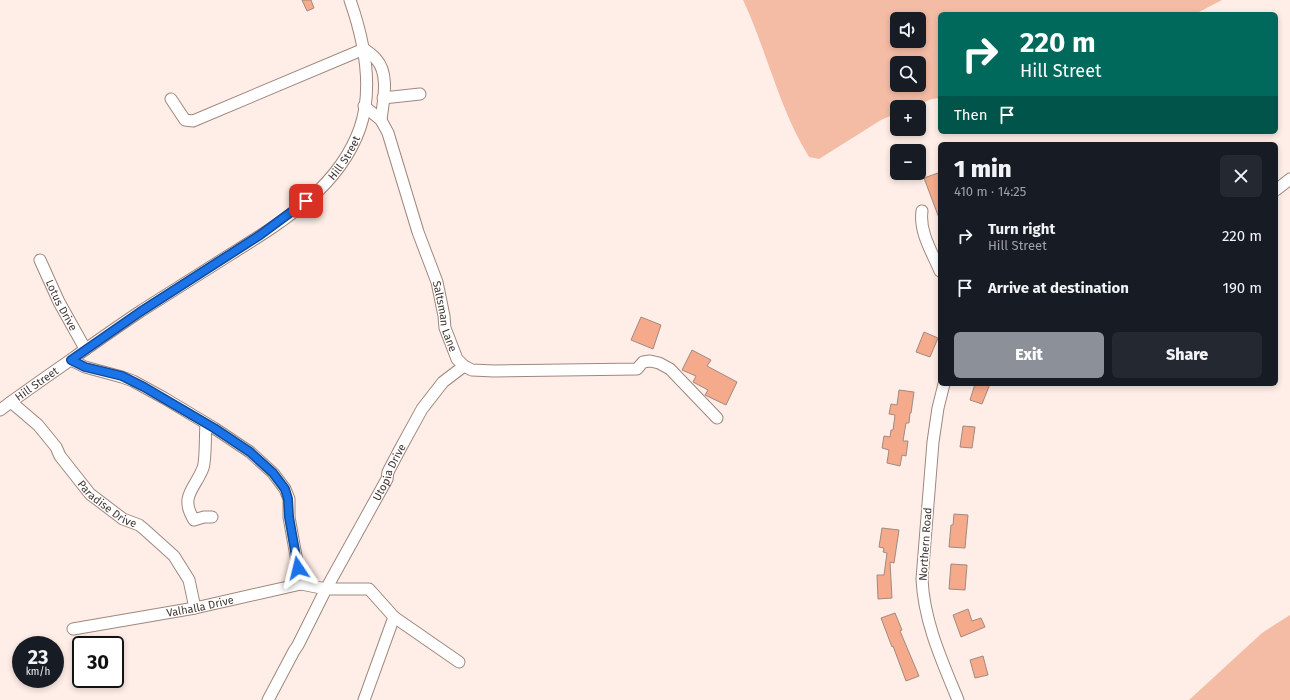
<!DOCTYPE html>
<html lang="en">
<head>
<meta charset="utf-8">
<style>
	:root { --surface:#171b24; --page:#242831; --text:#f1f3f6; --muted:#9ea1a6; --accent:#8c9099 }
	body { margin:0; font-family:"Fira Sans",sans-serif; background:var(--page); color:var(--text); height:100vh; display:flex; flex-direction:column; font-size:15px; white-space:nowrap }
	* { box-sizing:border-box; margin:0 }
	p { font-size:13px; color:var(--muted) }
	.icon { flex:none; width:22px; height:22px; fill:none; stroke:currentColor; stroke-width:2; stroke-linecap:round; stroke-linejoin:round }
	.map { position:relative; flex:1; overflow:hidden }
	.side { position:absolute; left:938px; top:142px; width:340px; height:244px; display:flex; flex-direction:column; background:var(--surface); border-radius:6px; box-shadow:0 2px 6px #0003 }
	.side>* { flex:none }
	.top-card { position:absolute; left:938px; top:12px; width:340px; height:122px; border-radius:6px; box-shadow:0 2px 6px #0003; background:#00695c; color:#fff; overflow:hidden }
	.buttons { position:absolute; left:890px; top:12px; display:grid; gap:8px }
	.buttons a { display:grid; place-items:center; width:36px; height:36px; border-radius:6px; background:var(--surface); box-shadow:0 2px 6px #0003; font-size:20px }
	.speed { position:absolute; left:12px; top:636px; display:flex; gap:8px; font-size:20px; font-weight:700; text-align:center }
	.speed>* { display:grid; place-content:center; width:52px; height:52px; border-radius:50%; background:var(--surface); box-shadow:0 2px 6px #0003; line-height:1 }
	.speed small { font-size:10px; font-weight:400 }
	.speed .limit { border:2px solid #111; border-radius:6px; background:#fff; color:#111 }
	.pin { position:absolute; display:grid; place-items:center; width:34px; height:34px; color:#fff; margin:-17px; border-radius:8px; box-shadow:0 2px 6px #0006 }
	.me { position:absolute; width:44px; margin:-22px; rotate:350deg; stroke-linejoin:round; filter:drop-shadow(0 0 3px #0008) }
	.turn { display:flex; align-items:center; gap:14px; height:84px; padding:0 16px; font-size:18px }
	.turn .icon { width:52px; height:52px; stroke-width:2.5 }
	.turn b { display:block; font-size:28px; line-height:34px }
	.then { display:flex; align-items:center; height:38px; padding:0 16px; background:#0003; gap:8px; font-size:15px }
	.round { display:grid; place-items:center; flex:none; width:42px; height:42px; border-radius:6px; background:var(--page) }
	.head { display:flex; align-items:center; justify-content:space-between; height:68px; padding:0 16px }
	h1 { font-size:24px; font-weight:800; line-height:30px }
	.action { display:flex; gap:8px; margin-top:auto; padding:8px 16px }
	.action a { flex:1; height:46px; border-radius:6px; background:var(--accent); color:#fff; font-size:16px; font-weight:800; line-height:46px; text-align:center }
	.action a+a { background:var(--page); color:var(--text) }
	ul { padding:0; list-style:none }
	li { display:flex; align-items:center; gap:12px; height:52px; padding:0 16px }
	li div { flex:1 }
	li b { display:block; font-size:15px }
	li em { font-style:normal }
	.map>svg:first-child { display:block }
</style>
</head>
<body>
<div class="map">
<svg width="1290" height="700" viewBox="0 0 1290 700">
	<rect width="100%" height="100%" fill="#ffeee7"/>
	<g fill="#f4bca5" fill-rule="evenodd">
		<path d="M743,0H1222L1195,14H940V98L932,99L912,107H897V113L881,120L819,159L809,157C779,109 767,51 743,0ZM897,19H919V41H897ZM897,63H919V85H897Z"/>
		<polygon points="1290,615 1290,700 1189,700 1262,633"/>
	</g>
	<g fill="#f4aa8b" stroke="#a2897f">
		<polygon points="302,0 311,0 314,8 307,11"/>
		<polygon points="938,173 940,177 939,218 924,178"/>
		<polygon points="641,317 661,325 653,349 631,340"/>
		<polygon points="924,332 938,338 930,357 916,352"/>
		<polygon points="692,350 711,360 707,366 737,382 726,405 705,395 708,390 693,382 696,376 682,370"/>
		<polygon points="975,384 990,384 982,404 970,400"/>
		<polygon points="899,390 914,392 911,413 910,413 909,423 906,423 903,441 908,441 906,456 902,455 900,466 887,463 889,450 882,448 884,436 890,437 891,430 893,430 895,415 889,414 891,404 897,405"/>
		<polygon points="963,426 975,427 972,448 960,447"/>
		<polygon points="954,514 968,515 965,548 949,547 951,525 953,525"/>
		<polygon points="882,528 899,530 894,563 890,562 892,598 878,599 877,575 884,575 887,553 883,552 884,548 879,547"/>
		<polygon points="951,564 967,565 965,590 949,589"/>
		<polygon points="968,609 972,621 981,618 985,627 961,637 953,615"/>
		<polygon points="895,613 902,630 900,631 919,676 906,681 893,646 892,647 881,618"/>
		<polygon points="983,656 988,675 975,678 970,660"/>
	</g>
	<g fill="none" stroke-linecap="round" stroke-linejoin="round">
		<g stroke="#a0877d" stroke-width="13">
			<g id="minor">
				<polyline points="383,98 420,94"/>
				<path d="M171,99L185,120L193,121L364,49C368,52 373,55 376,59C390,74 383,102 381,120"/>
				<path id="s1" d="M364,106L381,120L388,133L418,232L437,282L444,316L445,328L457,359L464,366L472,370L494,371L637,369L643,362L650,361L659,363L670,369L717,418"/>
				<polyline points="1276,190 1290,179"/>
				<path d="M922,211C919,232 932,252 940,271"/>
				<path id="s2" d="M40,260L59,302L83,345L86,349"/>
				<polyline points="71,360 85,367 122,377 133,381 164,398 214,428 250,452 273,473 285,489 289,499 289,517 301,584"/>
				<path d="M944,384L938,408L933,442L922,579C924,622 942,661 958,700"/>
				<path id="s3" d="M11,402L38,425L56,447L60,456L90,494L123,519L139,525L144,529L174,556L189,580L195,608"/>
				<path id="s4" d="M0,410C23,393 46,377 69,361C93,344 117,327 141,311C171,292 201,273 231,254C282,222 339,188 360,128C374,87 364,40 350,0"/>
				<path d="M206,424C205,434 206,460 203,468C195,489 179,496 194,520L204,517H212"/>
				<polyline points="394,617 459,662"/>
				<path id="s5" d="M73,629L195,608L301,584L326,589L387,479L388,472L399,451L422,409L443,382L464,366"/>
				<polyline points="268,700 294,651 298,645 326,589 369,589 394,617 364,700"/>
			</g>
		</g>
		<use href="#minor" stroke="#fff" stroke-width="11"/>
	</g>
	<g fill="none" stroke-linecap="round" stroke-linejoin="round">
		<g stroke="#114b97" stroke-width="10">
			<polyline id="route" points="298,568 289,517 288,499 285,489 273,473 262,463 250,452 214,428 144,387 122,376 85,367 71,360 140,312 260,235 306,201"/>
		</g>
		<use href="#route" stroke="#1a73e8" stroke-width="7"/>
	</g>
	<g text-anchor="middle" stroke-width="3" stroke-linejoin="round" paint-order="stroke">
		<g font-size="11" fill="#413632" stroke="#fff">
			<text dy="4" stroke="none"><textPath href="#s4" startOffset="429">Hill Street</textPath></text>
			<text dy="4" stroke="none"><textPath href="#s2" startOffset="50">Lotus Drive</textPath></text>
			<text dy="4" stroke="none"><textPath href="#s1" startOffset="229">Saltsman Lane</textPath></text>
			<text dy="4" stroke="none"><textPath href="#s4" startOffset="45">Hill Street</textPath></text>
			<text dy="4" stroke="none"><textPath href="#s5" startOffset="391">Utopia Drive</textPath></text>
			<text dy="4" stroke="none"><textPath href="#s3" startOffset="142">Paradise Drive</textPath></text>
			<text transform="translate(925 544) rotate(-86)" y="4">Northern Road</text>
			<text dy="4" stroke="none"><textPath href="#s5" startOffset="129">Valhalla Drive</textPath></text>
		</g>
	</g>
</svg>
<div class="buttons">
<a><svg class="icon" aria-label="sound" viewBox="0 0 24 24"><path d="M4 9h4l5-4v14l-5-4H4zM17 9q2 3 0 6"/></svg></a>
<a><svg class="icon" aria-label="search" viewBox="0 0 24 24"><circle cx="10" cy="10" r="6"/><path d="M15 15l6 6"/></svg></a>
<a>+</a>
<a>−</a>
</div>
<div class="speed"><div>23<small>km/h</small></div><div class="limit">30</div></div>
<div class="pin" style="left:306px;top:201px;background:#d93025"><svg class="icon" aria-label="arrive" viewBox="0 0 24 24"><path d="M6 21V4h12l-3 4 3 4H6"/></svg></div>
<svg class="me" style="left:298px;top:568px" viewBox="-20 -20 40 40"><path d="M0-17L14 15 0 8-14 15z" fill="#1a73e8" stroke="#fff" stroke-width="4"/></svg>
<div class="top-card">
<div class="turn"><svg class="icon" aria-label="right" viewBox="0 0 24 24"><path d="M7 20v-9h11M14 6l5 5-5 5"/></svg><div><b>220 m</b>Hill Street</div></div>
<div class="then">Then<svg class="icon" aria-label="arrive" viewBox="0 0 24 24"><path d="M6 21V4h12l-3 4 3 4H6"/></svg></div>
</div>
<section class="side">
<div class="head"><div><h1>1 min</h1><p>410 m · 14:25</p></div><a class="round"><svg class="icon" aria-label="close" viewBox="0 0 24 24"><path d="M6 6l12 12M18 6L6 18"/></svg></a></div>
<ul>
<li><svg class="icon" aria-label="right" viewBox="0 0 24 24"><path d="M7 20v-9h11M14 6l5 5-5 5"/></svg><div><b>Turn right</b><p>Hill Street</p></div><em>220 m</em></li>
<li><svg class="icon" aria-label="arrive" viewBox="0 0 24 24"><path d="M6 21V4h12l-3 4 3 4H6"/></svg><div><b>Arrive at destination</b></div><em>190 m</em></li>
</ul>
<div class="action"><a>Exit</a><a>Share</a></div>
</section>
</div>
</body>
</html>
